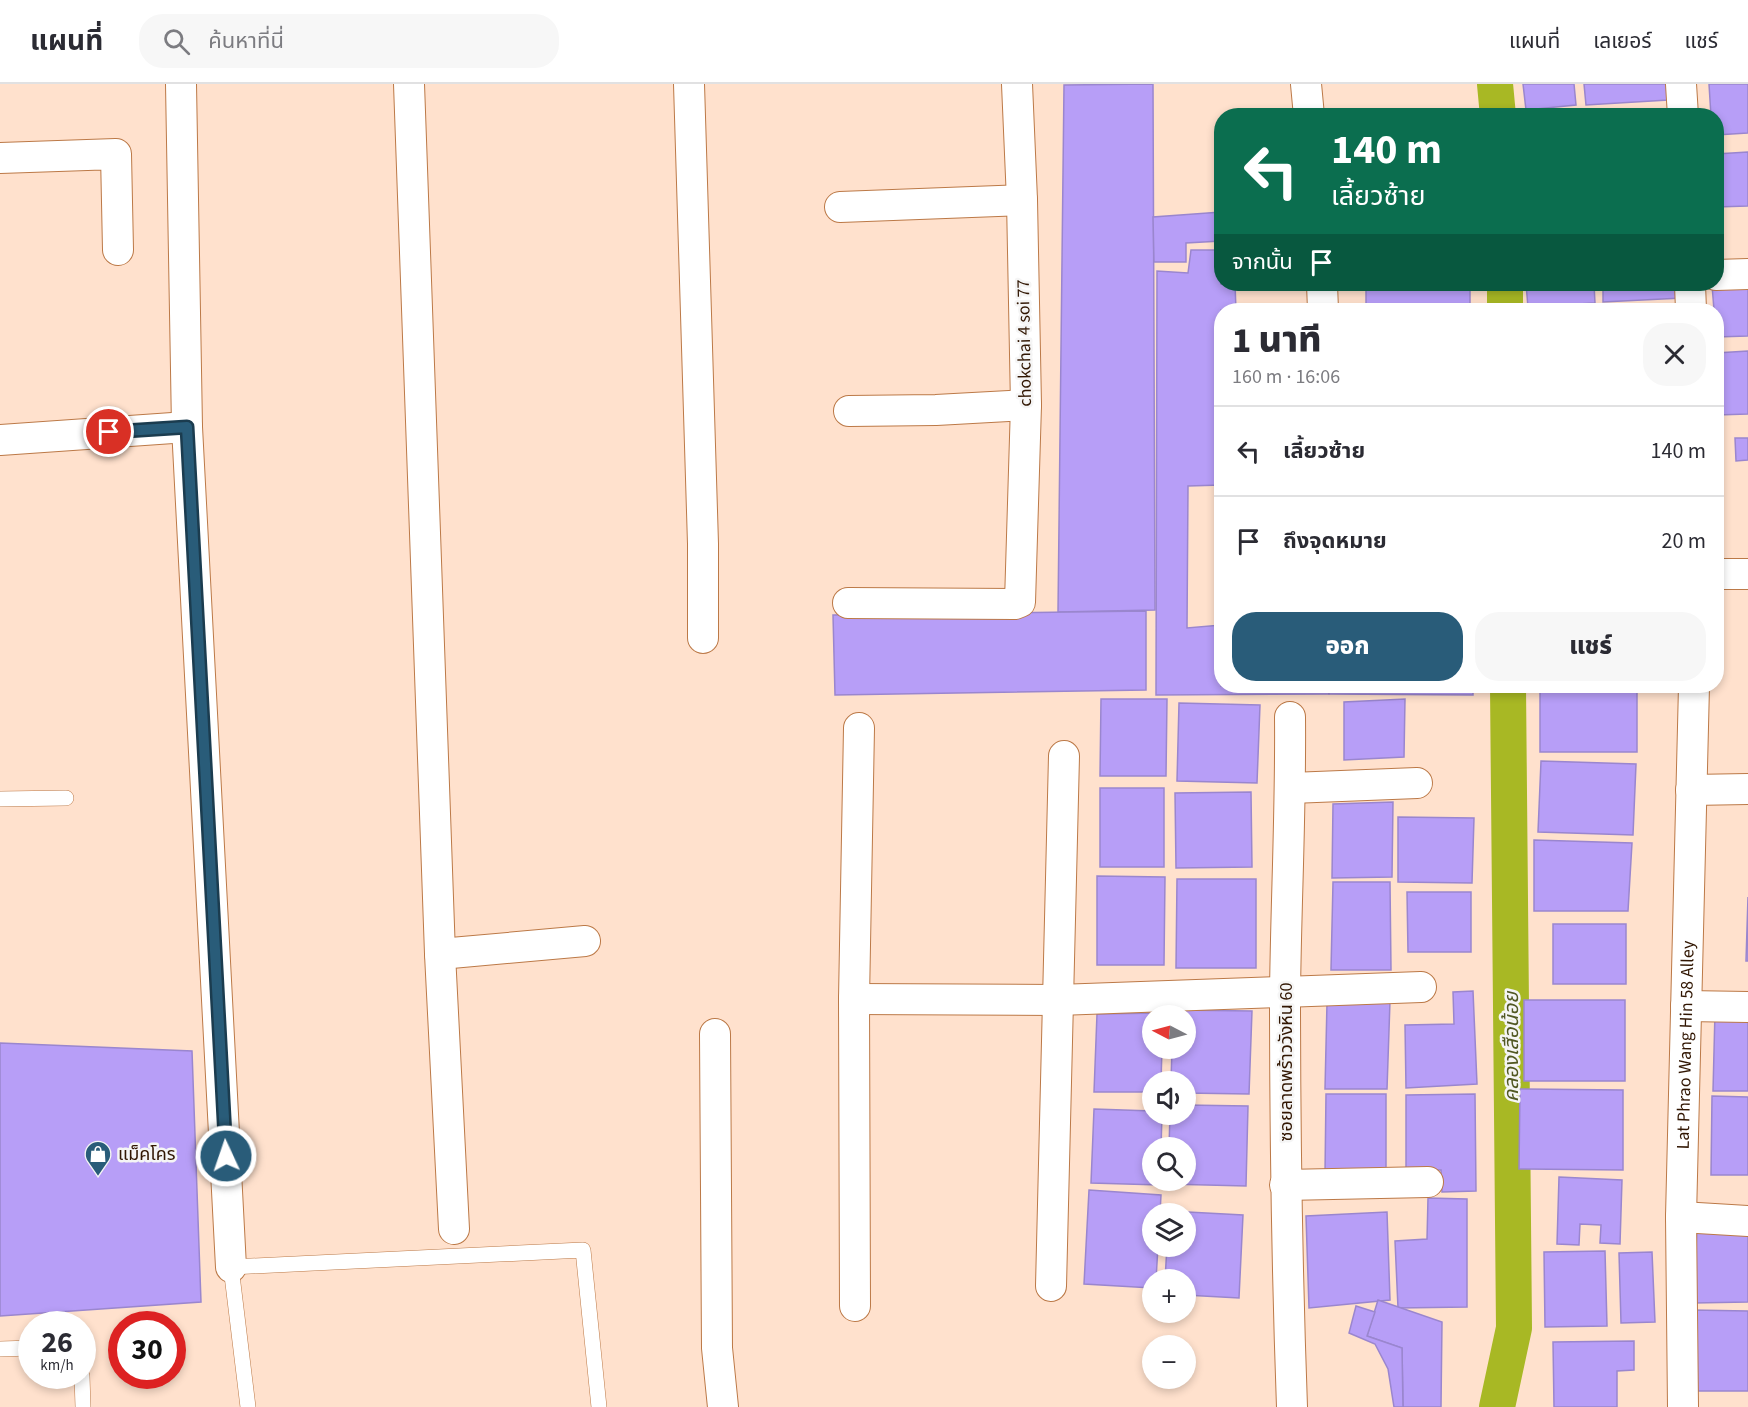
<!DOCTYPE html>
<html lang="th">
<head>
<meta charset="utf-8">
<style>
	:root { --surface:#fff; --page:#f7f7f7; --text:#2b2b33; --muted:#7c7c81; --line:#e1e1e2; --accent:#295c79 }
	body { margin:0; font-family:"Source Sans 3","Noto Sans Thai",sans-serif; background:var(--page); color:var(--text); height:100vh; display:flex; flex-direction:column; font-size:22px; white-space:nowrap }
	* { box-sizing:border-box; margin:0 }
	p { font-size:20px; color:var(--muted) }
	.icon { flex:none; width:33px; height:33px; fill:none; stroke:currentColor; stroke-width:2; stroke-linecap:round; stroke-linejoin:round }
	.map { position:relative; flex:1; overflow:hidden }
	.side { position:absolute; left:1214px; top:219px; width:510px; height:390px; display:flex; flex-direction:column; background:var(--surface); border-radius:24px; box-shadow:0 3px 9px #0003 }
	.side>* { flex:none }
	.guide { position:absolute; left:1214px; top:24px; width:510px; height:183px; border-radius:24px; box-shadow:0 3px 9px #0003; background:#0b6e4f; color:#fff; overflow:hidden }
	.needle { width:39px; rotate:276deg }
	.fabs { position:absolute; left:1142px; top:921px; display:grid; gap:12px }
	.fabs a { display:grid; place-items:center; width:54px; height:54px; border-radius:50%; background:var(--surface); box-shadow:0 3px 9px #0003; font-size:30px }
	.speed { position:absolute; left:18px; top:1227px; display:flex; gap:12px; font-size:30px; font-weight:700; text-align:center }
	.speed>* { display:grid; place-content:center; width:78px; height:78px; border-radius:50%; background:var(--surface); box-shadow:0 3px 9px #0003; line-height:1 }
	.speed small { font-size:15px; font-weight:400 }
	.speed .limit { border:9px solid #d22; background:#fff; color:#111 }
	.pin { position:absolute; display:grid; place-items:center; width:51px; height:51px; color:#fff; margin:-26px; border:3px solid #fff; border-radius:50%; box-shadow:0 2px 6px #0007 }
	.me { position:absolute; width:66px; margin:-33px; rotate:357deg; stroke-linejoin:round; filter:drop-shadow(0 0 4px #0008) }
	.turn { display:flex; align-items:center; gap:21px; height:126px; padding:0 18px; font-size:27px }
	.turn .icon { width:78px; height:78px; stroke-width:2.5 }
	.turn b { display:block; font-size:42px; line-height:51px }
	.then { display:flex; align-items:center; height:57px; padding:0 18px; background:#0003; gap:12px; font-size:22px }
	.round { display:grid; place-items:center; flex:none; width:63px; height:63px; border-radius:24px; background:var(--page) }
	.summary { display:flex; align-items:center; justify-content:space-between; height:102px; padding:0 18px }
	h1 { font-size:36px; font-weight:800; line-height:45px }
	.cta { display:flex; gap:12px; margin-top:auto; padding:12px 18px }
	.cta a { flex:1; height:69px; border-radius:24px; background:var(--accent); color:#fff; font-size:24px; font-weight:800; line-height:69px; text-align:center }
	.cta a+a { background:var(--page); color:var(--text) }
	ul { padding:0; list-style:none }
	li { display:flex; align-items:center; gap:18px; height:90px; padding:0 18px; border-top:2px solid var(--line) }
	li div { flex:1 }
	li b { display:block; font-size:22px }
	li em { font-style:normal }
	header { display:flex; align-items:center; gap:36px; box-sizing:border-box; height:84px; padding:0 30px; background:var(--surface); border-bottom:2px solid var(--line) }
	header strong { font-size:28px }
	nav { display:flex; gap:33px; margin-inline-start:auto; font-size:21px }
	.search { width:420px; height:54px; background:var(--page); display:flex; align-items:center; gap:15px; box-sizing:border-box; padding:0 21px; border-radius:24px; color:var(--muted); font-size:22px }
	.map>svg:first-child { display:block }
</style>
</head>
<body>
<header>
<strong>แผนที่</strong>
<div class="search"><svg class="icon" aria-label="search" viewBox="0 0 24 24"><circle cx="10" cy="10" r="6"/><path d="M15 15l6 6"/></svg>ค้นหาที่นี่</div>
<nav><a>แผนที่</a><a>เลเยอร์</a><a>แชร์</a></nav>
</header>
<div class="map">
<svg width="1748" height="1323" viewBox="0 0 1748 1323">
	<rect width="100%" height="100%" fill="#ffe1cd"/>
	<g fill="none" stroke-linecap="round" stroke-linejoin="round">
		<g stroke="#a8b824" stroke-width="36">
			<polyline points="1495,0 1498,32"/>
			<polyline points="1505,200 1505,226"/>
			<polyline points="1497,1323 1514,1244 1508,602"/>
		</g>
	</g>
	<g fill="#b79ef7" stroke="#9a86ce" stroke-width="1.5">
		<polygon points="1153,0 1155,526 1058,528 1064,1"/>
		<polygon points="1523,0 1574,0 1576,21 1526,26"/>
		<polygon points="1584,0 1667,0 1668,16 1586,21"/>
		<polygon points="1709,0 1748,0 1748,49 1716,51 1716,32 1711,32"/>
		<polygon points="1748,68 1748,122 1716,123 1716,70"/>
		<polygon points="1221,128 1221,157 1186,159 1186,178 1154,178 1153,133"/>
		<polygon points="1191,166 1221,166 1221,200 1235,200 1236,226 1221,226 1221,254 1216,255 1221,356 1221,401 1188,402 1187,544 1221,541 1221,602 1329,602 1329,610 1156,611 1157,187 1188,189"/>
		<polygon points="1748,199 1748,252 1716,253 1716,226 1714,226 1712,201"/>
		<rect x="1366" y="200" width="104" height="26"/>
		<polygon points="1526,200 1594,200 1595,219 1528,223"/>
		<polygon points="1603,200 1682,200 1682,214 1603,218"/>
		<polygon points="1748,267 1748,330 1717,331 1716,269"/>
		<polygon points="1735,354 1748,354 1748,376 1736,377"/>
		<polygon points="1146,527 1146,606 835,611 833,531"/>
		<polygon points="1329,602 1473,602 1473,611 1329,610"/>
		<rect x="1540" y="602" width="97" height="66"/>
		<polygon points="1101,615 1167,615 1166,692 1100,692"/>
		<polygon points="1405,615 1404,673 1344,676 1344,618"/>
		<polygon points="1179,619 1260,621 1257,699 1177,697"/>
		<polygon points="1541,677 1636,680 1633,751 1538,748"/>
		<rect x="1100" y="704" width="64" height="79"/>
		<polygon points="1251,708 1252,783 1176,784 1175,709"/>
		<polygon points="1393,718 1392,793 1332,794 1333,720"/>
		<polygon points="1398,733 1474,734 1472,799 1398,798"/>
		<polygon points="1534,756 1632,759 1628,827 1534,827"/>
		<polygon points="1097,792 1165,793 1164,881 1097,881"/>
		<polygon points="1177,795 1256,795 1256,884 1176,884"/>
		<polygon points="1333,798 1390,798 1391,886 1331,886"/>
		<polygon points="1407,808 1471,808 1471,868 1408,868"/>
		<polygon points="1748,813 1748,877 1746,877"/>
		<rect x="1553" y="840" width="73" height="60"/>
		<polygon points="1473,907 1477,1000 1406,1004 1405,941 1454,940 1453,908"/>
		<rect x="1524" y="916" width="101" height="81"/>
		<polygon points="1390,917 1387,1005 1325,1005 1327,919"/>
		<polygon points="1174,926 1252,927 1249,1010 1185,1009 1185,998 1171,998 1172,964 1185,964 1185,932 1173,932"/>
		<polygon points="1715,928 1748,929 1748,1007 1713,1007"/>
		<polygon points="1163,929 1163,932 1152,932 1152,964 1162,964 1161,998 1152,998 1152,1008 1094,1008 1097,930"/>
		<polygon points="0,959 192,967 201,1218 0,1232"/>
		<polygon points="1520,1005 1623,1006 1623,1086 1519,1085"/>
		<polygon points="1326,1010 1386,1010 1386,1090 1325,1090"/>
		<polygon points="1475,1010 1476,1107 1442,1108 1441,1086 1406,1086 1406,1011"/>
		<polygon points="1712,1012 1748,1013 1748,1091 1711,1091"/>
		<polygon points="1185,1021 1248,1022 1246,1102 1167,1100 1167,1096 1185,1096 1185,1064 1169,1064 1170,1030 1185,1030"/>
		<polygon points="1094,1025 1152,1027 1152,1030 1162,1030 1161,1064 1152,1064 1152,1096 1160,1096 1160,1101 1091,1099"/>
		<polygon points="1559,1093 1622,1096 1620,1160 1600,1159 1601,1141 1580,1140 1579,1161 1557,1160"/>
		<polygon points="1089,1106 1161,1111 1160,1130 1152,1130 1152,1162 1158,1162 1156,1196 1152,1196 1152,1204 1084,1200"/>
		<polygon points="1428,1114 1467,1115 1467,1223 1398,1224 1395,1157 1427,1155"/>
		<polygon points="1169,1127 1243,1131 1239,1214 1185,1211 1185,1196 1165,1196 1167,1162 1185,1162 1185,1130 1169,1130"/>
		<polygon points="1387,1128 1390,1216 1309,1224 1306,1132"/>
		<polygon points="1697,1140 1748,1141 1748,1218 1694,1219"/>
		<polygon points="1605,1167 1607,1242 1545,1243 1544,1168"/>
		<polygon points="1652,1168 1655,1238 1621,1239 1619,1169"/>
		<polygon points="1378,1216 1442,1238 1441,1323 1403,1323 1402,1264 1367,1252"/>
		<polygon points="1356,1222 1375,1228 1367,1252 1402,1264 1403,1323 1394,1323 1388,1285 1375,1260 1349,1249"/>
		<polygon points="1692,1226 1748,1227 1748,1307 1692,1307"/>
		<polygon points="1634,1257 1634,1286 1617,1287 1617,1323 1554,1323 1553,1258"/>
	</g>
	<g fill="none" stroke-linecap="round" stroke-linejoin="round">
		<g stroke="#bc7947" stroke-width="16">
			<g id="lane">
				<polyline points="0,715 66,714"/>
				<polyline points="0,1265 32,1264"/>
				<polyline points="82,1292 83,1323"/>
				<polyline points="248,1323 231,1183 583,1166 599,1323"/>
			</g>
		</g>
		<g stroke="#bc7947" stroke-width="32">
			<g id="street">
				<polyline points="181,0 187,343 231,1183"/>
				<polyline points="409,0 440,870 454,1145"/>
				<polyline points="689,0 703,460 703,554"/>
				<polyline points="1306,0 1309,32"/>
				<polyline points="1681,0 1683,32"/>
				<polyline points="0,74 116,70 118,166"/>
				<polyline points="840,123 1022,116"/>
				<polyline points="1716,191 1748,190"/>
				<polyline points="1322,200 1323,226"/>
				<polyline points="1690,200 1691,226"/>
				<polyline points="849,327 936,326 1026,321"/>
				<polyline points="0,356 187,343"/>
				<polyline points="1716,490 1748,490"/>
				<polyline points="848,519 1015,520 1020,518 1026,321 1022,116 1017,0"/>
				<path d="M1290,633C1291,725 1286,818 1285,910C1285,1048 1287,1185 1292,1323"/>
				<polyline points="1291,704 1417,699"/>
				<polyline points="1691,706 1748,705"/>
				<polyline points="440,870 585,857"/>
				<polyline points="854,915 1058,916 1421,903"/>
				<polyline points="1686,922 1748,923"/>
				<polyline points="715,950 717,1264 723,1323"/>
				<polyline points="1285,1101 1428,1098"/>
				<polyline points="1681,1133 1748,1137"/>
				<polyline points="1051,1202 1064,672"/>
				<polyline points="855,1222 854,915 859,644"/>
				<path id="s1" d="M1683,1323L1681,1133L1694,602"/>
			</g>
		</g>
		<use href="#lane" stroke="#fff" stroke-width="15"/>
		<use href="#street" stroke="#fff" stroke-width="30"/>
	</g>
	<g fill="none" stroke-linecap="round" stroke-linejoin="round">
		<g stroke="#1b3c4f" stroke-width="15">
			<polyline id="route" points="109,348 187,343 226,1072"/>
		</g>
		<use href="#route" stroke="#295c79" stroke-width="10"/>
	</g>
	<defs>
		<g id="shop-pin" transform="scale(1.35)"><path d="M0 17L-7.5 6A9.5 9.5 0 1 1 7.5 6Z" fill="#295c79" stroke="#f5f5f5"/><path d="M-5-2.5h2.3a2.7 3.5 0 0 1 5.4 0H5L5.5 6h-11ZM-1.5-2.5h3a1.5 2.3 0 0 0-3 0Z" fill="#fff"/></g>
	</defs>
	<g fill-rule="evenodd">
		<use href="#shop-pin" x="98" y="1070"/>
	</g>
	<g text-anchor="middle" stroke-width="5" stroke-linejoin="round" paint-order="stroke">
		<g font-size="18" fill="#311602" stroke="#f5f5f5">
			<text transform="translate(1024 259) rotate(-91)" y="6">chokchai 4 soi 77</text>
			<text dy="6" stroke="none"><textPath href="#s1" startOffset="362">Lat Phrao Wang Hin 58 Alley</textPath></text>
			<text transform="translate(1286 978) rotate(-90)" y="6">ซอยลาดพร้าววังหิน 60</text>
		</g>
		<g font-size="18" fill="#311602" stroke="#f5f5f5" text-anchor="start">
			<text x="118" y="1076">แม็คโคร</text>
		</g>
		<g font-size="20" font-style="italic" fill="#515823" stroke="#f5f5f5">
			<text transform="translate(1511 963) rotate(-90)" y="7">คลองเสือน้อย</text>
		</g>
	</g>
</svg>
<div class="fabs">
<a><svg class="needle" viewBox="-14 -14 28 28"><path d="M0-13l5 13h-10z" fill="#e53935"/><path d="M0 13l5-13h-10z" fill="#7c7c81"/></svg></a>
<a><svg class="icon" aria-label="sound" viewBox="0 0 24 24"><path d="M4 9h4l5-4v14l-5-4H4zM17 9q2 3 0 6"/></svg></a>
<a><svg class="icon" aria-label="search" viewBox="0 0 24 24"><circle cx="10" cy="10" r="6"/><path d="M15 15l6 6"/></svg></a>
<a><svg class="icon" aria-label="layers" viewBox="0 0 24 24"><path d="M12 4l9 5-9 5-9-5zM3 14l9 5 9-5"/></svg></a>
<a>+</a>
<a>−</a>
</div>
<div class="speed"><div>26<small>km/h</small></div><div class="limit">30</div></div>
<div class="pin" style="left:109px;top:348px;background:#d93025"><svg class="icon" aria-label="arrive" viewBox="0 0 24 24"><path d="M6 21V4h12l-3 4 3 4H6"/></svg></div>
<svg class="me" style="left:226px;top:1072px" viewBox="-20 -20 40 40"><circle r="17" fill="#295c79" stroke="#fff" stroke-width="3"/><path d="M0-11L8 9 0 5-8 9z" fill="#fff"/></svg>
<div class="guide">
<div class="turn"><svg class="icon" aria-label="left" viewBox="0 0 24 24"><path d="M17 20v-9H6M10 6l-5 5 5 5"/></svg><div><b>140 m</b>เลี้ยวซ้าย</div></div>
<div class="then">จากนั้น<svg class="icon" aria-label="arrive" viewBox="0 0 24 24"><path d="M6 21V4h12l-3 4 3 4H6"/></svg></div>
</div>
<section class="side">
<div class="summary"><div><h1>1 นาที</h1><p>160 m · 16:06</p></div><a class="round"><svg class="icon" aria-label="close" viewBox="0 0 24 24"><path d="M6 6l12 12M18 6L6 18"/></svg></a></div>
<ul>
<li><svg class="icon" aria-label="left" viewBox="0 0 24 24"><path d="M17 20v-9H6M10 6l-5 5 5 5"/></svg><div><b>เลี้ยวซ้าย</b></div><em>140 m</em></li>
<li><svg class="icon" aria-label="arrive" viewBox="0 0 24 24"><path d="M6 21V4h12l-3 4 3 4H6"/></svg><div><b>ถึงจุดหมาย</b></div><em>20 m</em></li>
</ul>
<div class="cta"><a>ออก</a><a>แชร์</a></div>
</section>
</div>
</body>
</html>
